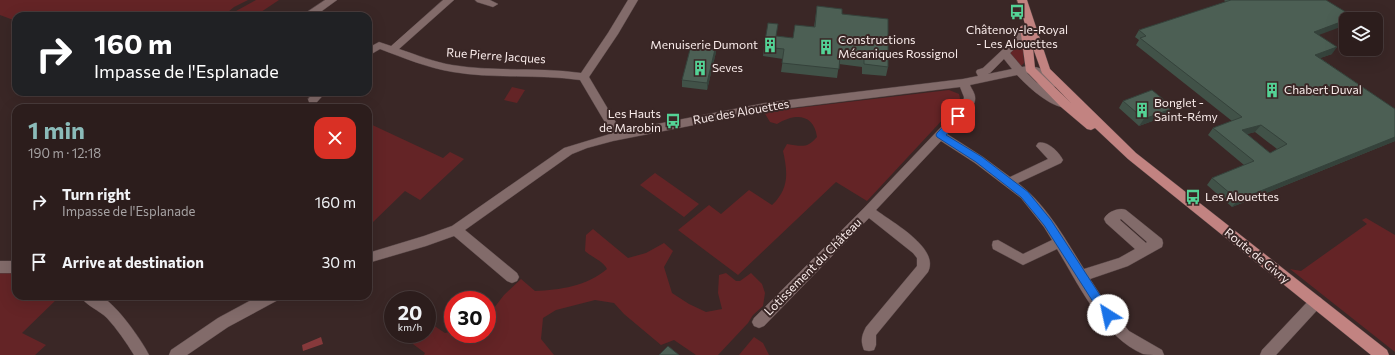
<!DOCTYPE html>
<html lang="en">
<head>
<meta charset="utf-8">
<style>
	:root { --surface:#2c1d1c; --page:#342625; --text:#f1f3f6; --muted:#a6a2a3; --line:#483b3b; --accent:#8bbbb9 }
	body { margin:0; font-family:Commissioner,sans-serif; background:var(--page); color:var(--text); height:100vh; display:flex; flex-direction:column; font-size:15px; white-space:nowrap }
	* { box-sizing:border-box; margin:0 }
	p { font-size:13px; color:var(--muted) }
	.icon { flex:none; width:22px; height:22px; fill:none; stroke:currentColor; stroke-width:2; stroke-linecap:round; stroke-linejoin:round }
	.map { position:relative; flex:1; overflow:hidden }
	.sheet { position:absolute; left:12px; top:104px; width:360px; height:196px; display:flex; flex-direction:column; background:var(--surface); border-radius:12px; box-shadow:0 4px 16px #0002,0 0 0 1px var(--line) }
	.sheet>* { flex:none }
	.banner { position:absolute; left:12px; top:12px; width:360px; height:84px; border-radius:12px; box-shadow:0 4px 16px #0002,0 0 0 1px var(--line); background:#202124; color:#fff; overflow:hidden }
	.fabs { position:absolute; left:1339px; top:12px; display:grid; gap:8px }
	.fabs a { display:grid; place-items:center; width:44px; height:44px; border-radius:8px; background:var(--surface); box-shadow:0 4px 16px #0002,0 0 0 1px var(--line); font-size:20px }
	.speed { position:absolute; left:384px; top:291px; display:flex; gap:8px; font-size:20px; font-weight:700; text-align:center }
	.speed>* { display:grid; place-content:center; width:52px; height:52px; border-radius:50%; background:var(--surface); box-shadow:0 4px 16px #0002,0 0 0 1px var(--line); line-height:1 }
	.speed small { font-size:10px; font-weight:400 }
	.speed .limit { border:6px solid #d22; background:#fff; color:#111 }
	.pin { position:absolute; display:grid; place-items:center; width:34px; height:34px; color:#fff; margin:-17px; border-radius:8px; box-shadow:0 2px 6px #0006 }
	.me { position:absolute; width:44px; margin:-22px; rotate:325deg; stroke-linejoin:round; filter:drop-shadow(0 0 3px #0008) }
	.turn { display:flex; align-items:center; gap:14px; height:84px; padding:0 16px; font-size:18px }
	.turn .icon { width:52px; height:52px; stroke-width:2.5 }
	.turn b { display:block; font-size:28px; line-height:34px }
	.round { display:grid; place-items:center; flex:none; width:42px; height:42px; border-radius:12px; background:var(--page) }
	.head { display:flex; align-items:center; justify-content:space-between; height:68px; padding:0 16px }
	h1 { font-size:24px; font-weight:700; line-height:30px; color:var(--accent) }
	ul { padding:0; list-style:none }
	li { display:flex; align-items:center; gap:12px; height:60px; padding:0 16px }
	li div { flex:1 }
	li b { display:block; font-size:15px }
	li em { font-style:normal }
	.map>svg:first-child { display:block }
</style>
</head>
<body>
<div class="map">
<svg width="1395" height="355" viewBox="0 0 1395 355">
	<rect width="100%" height="100%" fill="#3a2726"/>
	<g fill="#642426">
		<polygon points="0,0 248,0 234,7 223,16 16,16 16,21 0,15"/>
		<polygon points="256,0 279,0 255,16 246,12 240,16 227,16"/>
		<polygon points="1022,36 1024,63 1021,66 1007,53"/>
		<polygon points="512,87 525,90 517,103 504,100"/>
		<path d="M949,90L959,94L960,98L959,102L867,201L836,182L738,275L678,230L709,205L721,214L749,190L772,205C789,189 788,173 783,151L787,144C801,146 807,149 817,137C814,113 794,113 777,124L770,122L764,112Z"/>
		<polygon points="368,123 443,158 450,152 464,159 420,200 405,191 373,222 368,219"/>
		<polygon points="655,173 699,204 684,217 640,185"/>
		<polygon points="1366,218 1395,235 1395,352 1290,269 1301,271 1367,224 1362,220"/>
		<path d="M593,229L628,258L646,253L664,243L673,251L664,267L672,293L689,304L706,312L722,309L718,293L719,275L726,273L736,281H740L751,273L762,284L765,293L763,306L753,315L748,323L718,355H696L674,340L661,345L624,314L614,303L595,300L556,310L543,318L541,339L554,355H424L425,353L413,344L411,334H427V321L445,333L453,331V334H487V317L504,295L521,279L535,291C560,290 587,286 607,269C603,261 593,258 585,251L586,235Z"/>
		<polygon points="0,270 16,272 16,296 60,296 22,333 46,345 35,355 0,355"/>
		<polygon points="754,337 763,343 769,355 739,355"/>
	</g>
	<polygon fill="#86393b" points="321,337 323,344 303,351 302,345"/>
	<g fill="none" stroke-linecap="round" stroke-linejoin="round">
		<g stroke="#544" stroke-width="1">
			<g id="minor">
				<polygon points="325,0 337,0 315,16 305,16 307,12"/>
				<path d="M443,0H454L399,49C417,55 434,62 452,65C495,72 539,67 581,73L608,33L628,0H638L618,34L589,77L621,131L765,103L963,79L978,76L976,72L977,70L983,68L1017,36L1021,26H1029L1030,28L1025,39L1010,53L1022,67C1036,64 1053,72 1060,84L1059,87C1050,89 1039,74 1027,73L1036,82L1064,100L1069,101L1070,104L1069,107C1054,111 1027,86 1017,75L970,85C972,90 976,94 975,100C974,110 954,126 947,134L983,157L1010,177L1048,159L1036,146L1038,143C1047,140 1059,152 1063,160L1061,163L1018,183C1047,205 1065,239 1084,269L1119,258L1135,249L1106,223L1104,219C1107,212 1119,207 1126,210L1162,239L1163,243L1162,247L1128,266L1090,279L1105,302L1129,331L1162,350L1164,355C1158,355 1149,355 1143,354C1103,337 1079,285 1057,249L1023,265L993,249L992,245L993,241L998,240L1023,254L1052,240L1044,227L1021,198L975,163L941,141L876,210C893,223 940,248 928,272L876,335V345L874,350L869,351L864,350C860,340 862,335 866,327L917,266V258L913,253L869,218L764,326L759,328L754,326L752,322L754,318L864,208L963,104L964,97L960,87L765,111L613,141L587,148L572,154L465,230L517,273L519,277L517,281L512,283L507,281L454,236L426,246L368,263V253L424,236L452,226L564,148L610,134L606,124L580,80C538,74 495,79 453,72C428,68 404,58 380,49L368,56V48L379,42L391,46ZM1004,59L1012,69L988,74L990,73ZM1121,219L1147,242L1146,243L1120,220Z"/>
				<polygon points="475,0 490,0 498,4 493,7 477,2"/>
				<polygon points="314,92 326,92 317,102 309,102 308,99"/>
				<rect x="0" y="261" width="16" height="12"/>
				<path d="M80,296C86,296 93,295 99,296C113,299 143,342 149,355H134C126,342 117,329 107,318C100,311 84,304 80,296Z"/>
				<polygon points="259,296 280,296 278,300 228,327 187,355 169,355 171,350 218,318"/>
				<polygon points="1316,296 1321,298 1323,302 1321,306 1276,355 1260,355 1262,350 1311,298"/>
			</g>
		</g>
		<g stroke="#544" stroke-width="1">
			<path id="major" d="M1017,0H1027L1050,69L1136,153L1387,350L1389,355H1371L1128,159L1095,128L1091,130L1087,129L1061,107L1026,71L1020,27L1025,24ZM1033,48L1042,73L1071,103L1035,68Z"/>
		</g>
		<use href="#minor" fill="#826b6a" fill-rule="evenodd"/>
		<use href="#major" fill="#c28381" fill-rule="evenodd"/>
	</g>
	<g fill="#415248" fill-rule="evenodd">
		<path d="M1225,0H1326L1319,35L1332,54L1320,58L1395,109V141L1232,207L1207,185L1212,178L1244,165L1208,135L1213,128L1232,121L1136,45L1139,40L1135,37L1139,30L1226,2L1224,1ZM1255,132L1277,149L1270,153L1247,134Z"/>
		<polygon points="817,6 842,14 888,67 886,76 862,74 862,67 839,64 837,78 781,72 783,59 763,56 764,47 777,36 793,38 814,27"/>
		<polygon points="716,52 707,90 682,87 682,80"/>
		<polygon points="1123,101 1170,105 1169,107 1166,116 1139,126 1119,108"/>
	</g>
	<g fill="#35423b">
		<polygon points="1346,20 1346,25 1308,39 1314,32"/>
		<polygon points="716,45 716,52 707,90 707,83"/>
		<polygon points="1337,47 1332,54 1309,62 1315,55"/>
		<polygon points="1170,105 1167,110 1171,109 1166,116 1139,126 1144,119"/>
		<polygon points="1261,125 1255,132 1236,137 1242,130"/>
		<polygon points="1395,137 1395,141 1232,207 1238,200"/>
	</g>
	<g fill="#4c5f54" stroke="#35423b" fill-rule="evenodd">
		<path d="M1231,0H1326L1354,17L1349,19H1346V20L1314,32L1337,47L1315,55L1395,109V137L1238,200L1212,178L1254,161L1213,128L1242,117L1140,38L1146,36L1139,30ZM1261,125L1287,144L1270,153L1242,130Z"/>
		<polygon points="817,6 842,9 842,14 888,19 888,67 864,64 864,57 840,55 839,69 782,63 784,49 764,47 768,23 778,24 776,36 793,38 795,25 815,27"/>
		<polygon points="692,42 716,45 707,83 682,80"/>
		<polygon points="1152,90 1170,105 1168,106 1171,109 1144,119 1123,101"/>
		<polygon points="668,346 679,355 659,355"/>
	</g>
	<polygon fill="#1a73e8" stroke="#114b97" points="958,113 962,116 946,135 982,157 1028,192 1051,220 1111,312 1113,315 1111,319 1108,320 1104,319 1044,225 1021,197 976,162 937,137 936,135 937,133 955,114"/>
	<defs>
		<g id="bus-bare" transform="scale(1.2)"><path d="M-5-6H5V4H4V6H2V4H-2V6H-4V4H-5ZM-3.5-4V0h7V-4ZM-3.5 1.2v1.5H-2V1.2ZM2 1.2v1.5H3.5V1.2Z" fill="#54d396" stroke="#3a2726" stroke-width="2.5" paint-order="stroke"/></g>
		<g id="building-bare" transform="scale(1.2)"><path d="M-4-6H4V6H1V3H-1V6H-4ZM-2.5-4.3h1.7v1.8h-1.7ZM.8-4.3h1.7v1.8H.8ZM-2.5-1h1.7V.8h-1.7ZM.8-1h1.7V.8H.8Z" fill="#54d396" stroke="#3a2726" stroke-width="2.5" paint-order="stroke"/></g>
	</defs>
	<g fill-rule="evenodd">
		<use href="#bus-bare" x="1017" y="12"/>
		<use href="#building-bare" x="770" y="45"/>
		<use href="#building-bare" x="826" y="47"/>
		<use href="#building-bare" x="700" y="68"/>
		<use href="#building-bare" x="1272" y="90"/>
		<use href="#building-bare" x="1142" y="110"/>
		<use href="#bus-bare" x="673" y="121"/>
		<use href="#bus-bare" x="1193" y="197"/>
	</g>
	<g text-anchor="middle" stroke-width="4" stroke-linejoin="round" paint-order="stroke">
		<g font-size="12" fill="#f9ebea" stroke="#3a2726" text-anchor="start">
			<text x="1017" y="34" text-anchor="middle">Châtenoy-le-Royal<tspan x="1017" dy="14">- Les Alouettes</tspan></text>
			<text x="838" y="44">Constructions<tspan x="838" dy="14">Mécaniques Rossignol</tspan></text>
			<text x="758" y="49" text-anchor="end">Menuiserie Dumont</text>
			<text x="712" y="72">Seves</text>
			<text x="1284" y="94">Chabert Duval</text>
			<text x="1154" y="107">Bonglet -<tspan x="1154" dy="14">Saint-Rémy</tspan></text>
			<text x="661" y="118" text-anchor="end">Les Hauts<tspan x="661" dy="14">de Marobin</tspan></text>
			<text x="1205" y="201">Les Alouettes</text>
		</g>
		<g font-size="12" fill="#f9ebea" stroke="#3a2726">
			<text transform="translate(496 56) rotate(4)" y="4">Rue Pierre Jacques</text>
			<text transform="translate(741 112) rotate(-10)" y="4">Rue des Alouettes</text>
			<text transform="translate(1257 256) rotate(39)" y="4">Route de Givry</text>
			<text transform="translate(813 267) rotate(-45)" y="4">Lotissement du Château</text>
		</g>
	</g>
</svg>
<div class="fabs">
<a><svg class="icon" aria-label="layers" viewBox="0 0 24 24"><path d="M12 4l9 5-9 5-9-5zM3 14l9 5 9-5"/></svg></a>
</div>
<div class="speed"><div>20<small>km/h</small></div><div class="limit">30</div></div>
<div class="pin" style="left:958px;top:116px;background:#d93025"><svg class="icon" aria-label="arrive" viewBox="0 0 24 24"><path d="M6 21V4h12l-3 4 3 4H6"/></svg></div>
<svg class="me" style="left:1108px;top:315px" viewBox="-20 -20 40 40"><circle r="19" fill="#fff"/><path d="M0-13L10 11 0 6-10 11z" fill="#1a73e8"/></svg>
<div class="banner">
<div class="turn"><svg class="icon" aria-label="right" viewBox="0 0 24 24"><path d="M7 20v-9h11M14 6l5 5-5 5"/></svg><div><b>160 m</b>Impasse de l'Esplanade</div></div>
</div>
<section class="sheet">
<div class="head"><div><h1>1 min</h1><p>190 m · 12:18</p></div><a class="round" style="background:#d93025;color:#fff"><svg class="icon" aria-label="close" viewBox="0 0 24 24"><path d="M6 6l12 12M18 6L6 18"/></svg></a></div>
<ul>
<li><svg class="icon" aria-label="right" viewBox="0 0 24 24"><path d="M7 20v-9h11M14 6l5 5-5 5"/></svg><div><b>Turn right</b><p>Impasse de l'Esplanade</p></div><em>160 m</em></li>
<li><svg class="icon" aria-label="arrive" viewBox="0 0 24 24"><path d="M6 21V4h12l-3 4 3 4H6"/></svg><div><b>Arrive at destination</b></div><em>30 m</em></li>
</ul>
</section>
</div>
</body>
</html>
